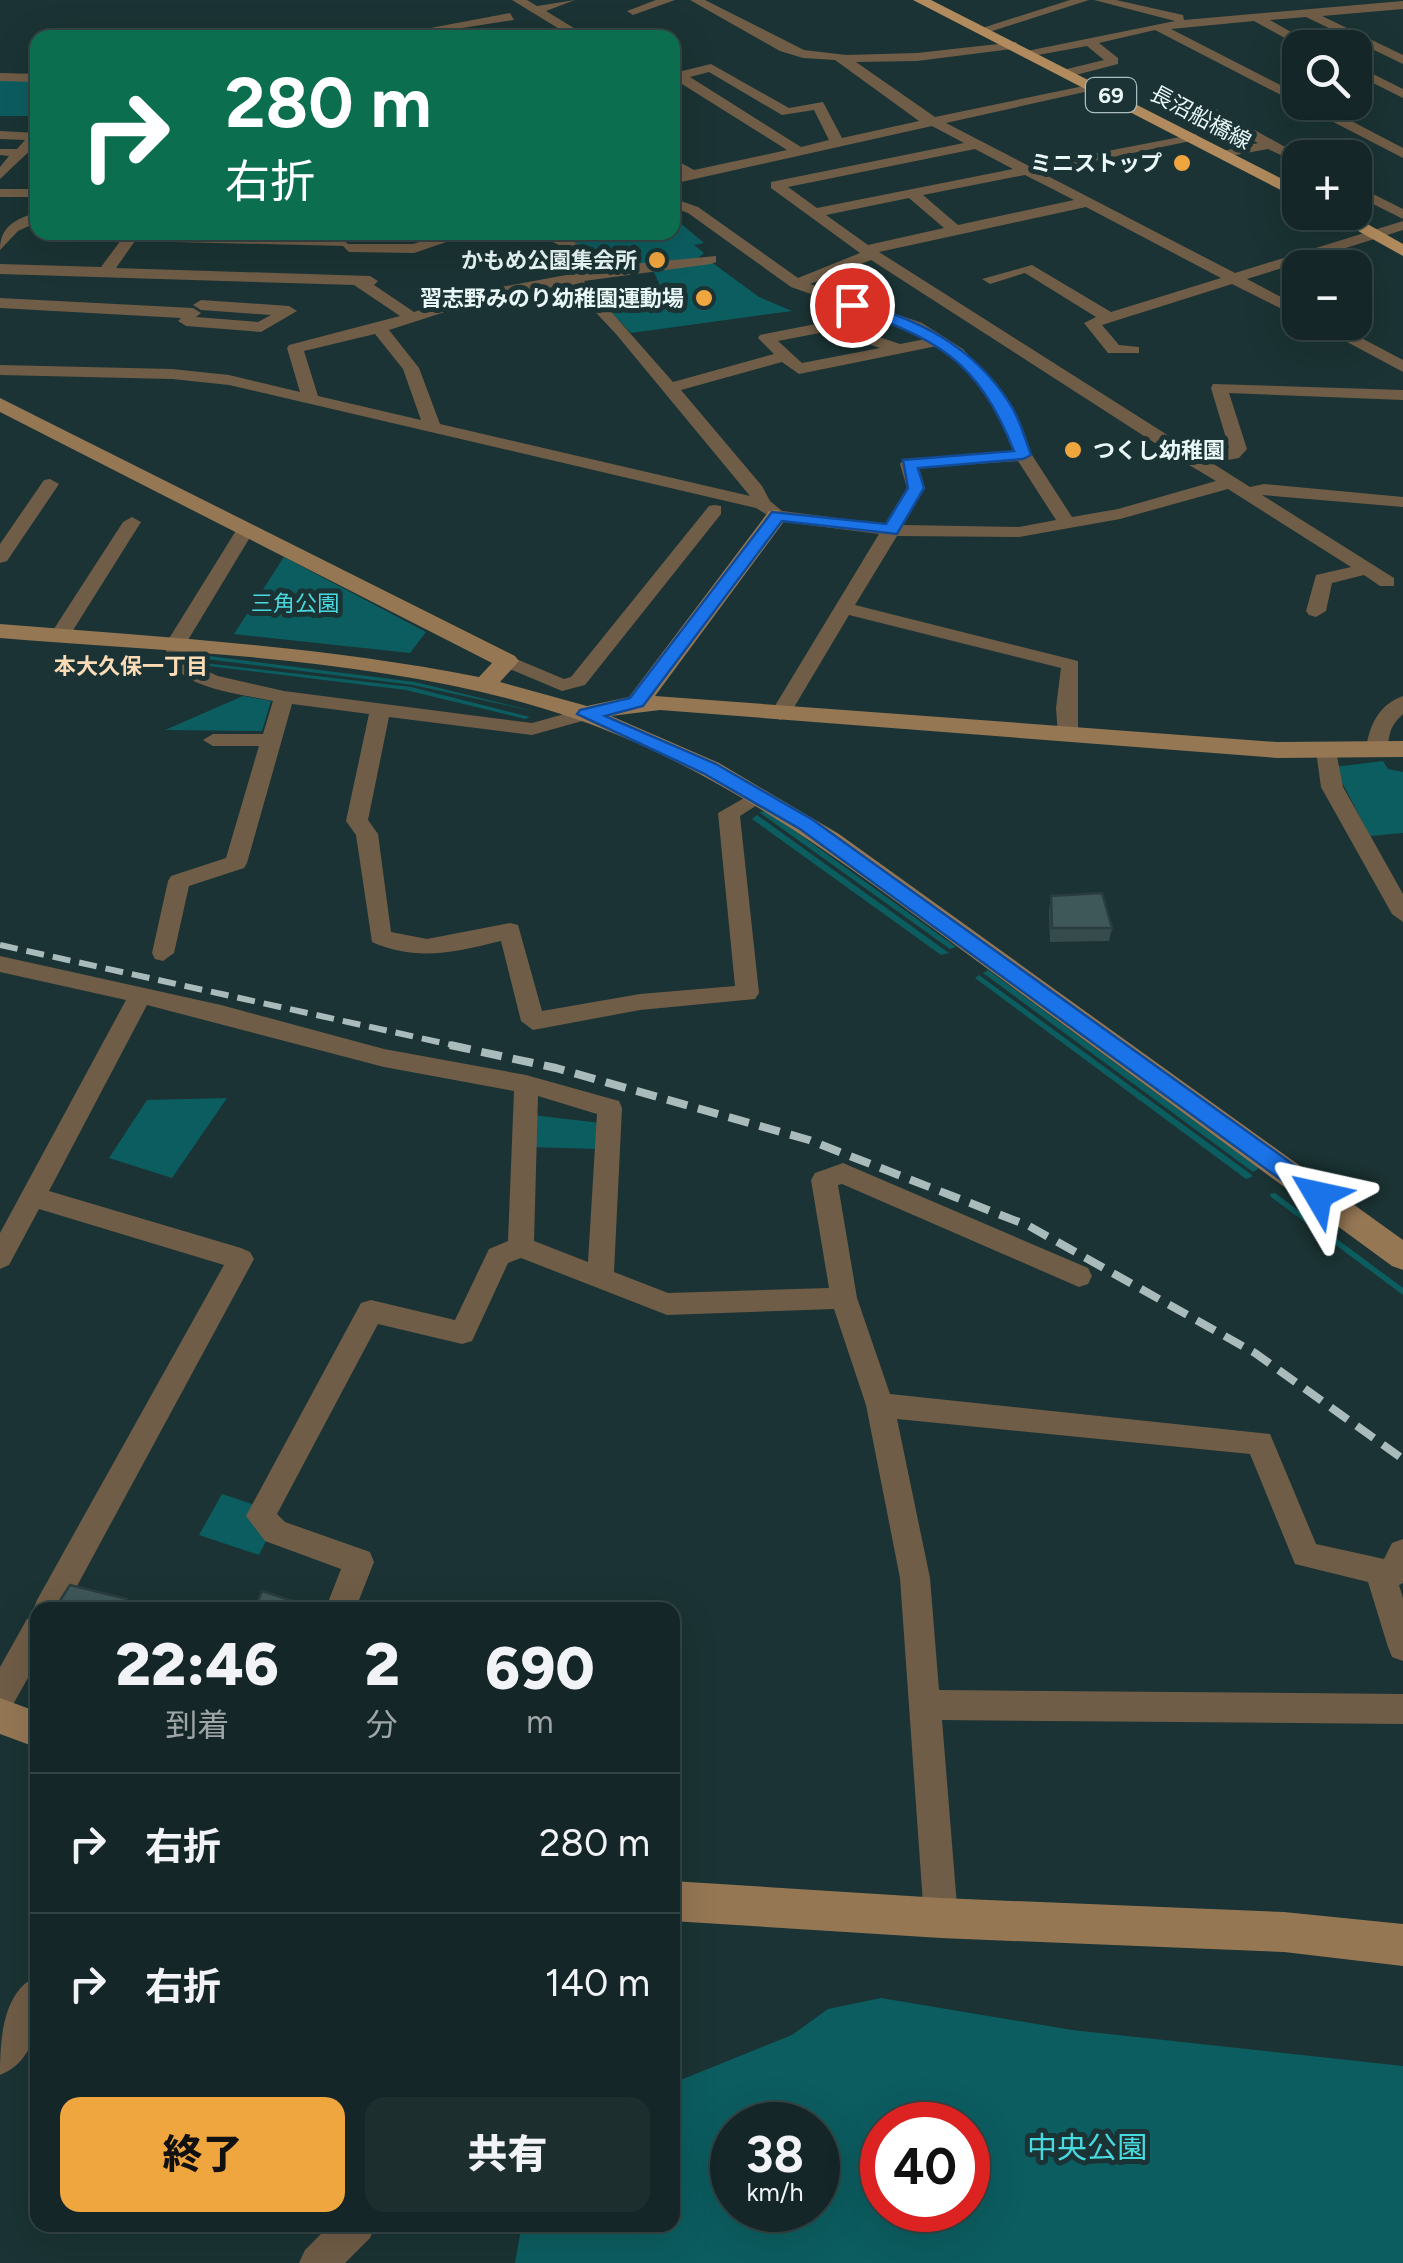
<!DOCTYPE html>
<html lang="ja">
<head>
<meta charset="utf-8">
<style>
	:root { --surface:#142627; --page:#1d2e2f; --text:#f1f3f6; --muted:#9da5a7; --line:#334344; --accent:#f0a63f }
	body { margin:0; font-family:Figtree,"Noto Sans JP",sans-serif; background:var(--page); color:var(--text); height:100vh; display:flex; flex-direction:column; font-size:38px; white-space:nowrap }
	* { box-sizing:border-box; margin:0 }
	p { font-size:32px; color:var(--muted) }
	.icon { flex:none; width:55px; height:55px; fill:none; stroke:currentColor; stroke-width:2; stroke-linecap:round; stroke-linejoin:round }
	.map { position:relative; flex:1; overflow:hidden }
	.side { position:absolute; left:30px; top:1602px; width:650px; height:630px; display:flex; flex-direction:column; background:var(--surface); border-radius:20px; box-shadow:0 10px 40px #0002,0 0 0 2px var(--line) }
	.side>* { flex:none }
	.top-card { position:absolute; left:30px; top:30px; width:650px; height:210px; border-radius:20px; box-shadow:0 10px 40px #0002,0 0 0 2px var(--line); background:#0b6e4f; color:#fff; overflow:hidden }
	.buttons { position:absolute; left:1282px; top:30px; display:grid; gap:20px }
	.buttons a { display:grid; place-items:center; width:90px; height:90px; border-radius:20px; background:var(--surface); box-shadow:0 10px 40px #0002,0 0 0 2px var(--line); font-size:50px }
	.speed { position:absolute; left:710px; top:2102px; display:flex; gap:20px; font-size:50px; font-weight:700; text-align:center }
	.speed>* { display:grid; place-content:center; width:130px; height:130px; border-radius:50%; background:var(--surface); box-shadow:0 10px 40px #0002,0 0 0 2px var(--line); line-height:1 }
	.speed small { font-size:25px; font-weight:400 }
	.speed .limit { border:15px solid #d22; background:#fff; color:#111 }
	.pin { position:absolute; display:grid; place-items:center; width:85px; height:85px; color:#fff; margin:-42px; border:5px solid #fff; border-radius:50%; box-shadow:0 2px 10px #0007 }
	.me { position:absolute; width:110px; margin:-55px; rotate:306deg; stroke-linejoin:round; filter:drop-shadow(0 0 8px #0008) }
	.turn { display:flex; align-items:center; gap:35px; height:210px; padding:0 30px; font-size:45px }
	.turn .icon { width:130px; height:130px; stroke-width:2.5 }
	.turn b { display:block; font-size:70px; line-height:85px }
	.eta { display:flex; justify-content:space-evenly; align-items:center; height:170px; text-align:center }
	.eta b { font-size:60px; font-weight:800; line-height:70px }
	.primary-button { display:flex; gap:20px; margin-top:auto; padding:20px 30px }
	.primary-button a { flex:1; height:115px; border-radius:20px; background:var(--accent); color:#111; font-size:40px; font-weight:800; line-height:115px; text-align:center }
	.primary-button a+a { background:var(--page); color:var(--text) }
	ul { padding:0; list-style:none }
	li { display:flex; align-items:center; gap:30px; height:140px; padding:0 30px; border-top:2px solid var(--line) }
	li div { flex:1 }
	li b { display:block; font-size:38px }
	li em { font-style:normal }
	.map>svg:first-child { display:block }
</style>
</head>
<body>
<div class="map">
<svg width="1403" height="2263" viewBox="0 0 1403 2263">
	<rect width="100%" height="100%" fill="#1b3334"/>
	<g fill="#0c5d60" fill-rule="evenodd">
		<polygon points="0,80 37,81 37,116 0,116"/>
		<polygon points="673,217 704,243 694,245 704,253 697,259 623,267 548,233 672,232"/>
		<polygon points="710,261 759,297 792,311 631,333 608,309 647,299 642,287 659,283 652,268"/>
		<polygon points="284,557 426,632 410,653 234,634"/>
		<polygon points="193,654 415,682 537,712 413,685 190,657"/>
		<polygon points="195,662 411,687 530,717 525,719 406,690 200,665"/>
		<polygon points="243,696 271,701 262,731 165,730"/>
		<polygon points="1383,761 1388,769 1403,772 1403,833 1370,836 1334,767"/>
		<polygon points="767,811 956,947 950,949 759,812"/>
		<polygon points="757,815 949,953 941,955 752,819"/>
		<polygon points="988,970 1257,1167 1258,1169 1253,1172 983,973"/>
		<polygon points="979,975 1252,1175 1252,1177 1246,1179 975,978"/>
		<polygon points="227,1098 172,1178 109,1158 147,1100"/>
		<polygon points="532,1115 601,1123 598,1149 530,1147"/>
		<polygon points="1275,1193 1403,1288 1403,1295 1271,1197 1270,1194"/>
		<polygon points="222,1494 258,1506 268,1537 259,1555 199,1535"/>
		<path d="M881,1998L1072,2030L1403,2066V2263H515L520,2235L526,2225H672L673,2083L792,2035L828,2009ZM732,2125H818V2210H732ZM882,2125H968V2210H882Z"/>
	</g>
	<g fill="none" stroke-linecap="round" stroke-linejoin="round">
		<g fill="#705d47" fill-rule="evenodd">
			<polygon points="512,0 527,0 537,6 575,0 546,11 590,38 574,38"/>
			<polygon points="656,0 675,0 633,15 627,11"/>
			<path d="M690,0H705L804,50L846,55L917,53L1016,42L1018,45L1012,49L917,61L856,62L935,117L1098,83V89L946,123L1029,166L1196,134V140L1191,141L1040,172L1235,273L1403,221V230L1247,279L1300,307V318L1232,284L1102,325L1119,345L1139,347V353H1108L1084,323L1096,317L1025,273L990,284L982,279L1032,265L1111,312L1221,278L1086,207L879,252L1199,455L1229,448L1211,388L1213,384L1403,390V400L1229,393L1247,449L1239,458L1212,463L1250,487L1264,484L1403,497V507L1262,495L1394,578V586H1380L1364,575L1332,583L1326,611L1316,617L1309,615L1306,611L1316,575L1351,567L1228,489L1120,519L1019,537L897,536L855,605L1078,661V735L1068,741L1058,735L1056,708L1061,668L849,615L790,714L780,720L770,714L879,534L777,521L756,508L229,385L172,379L0,375V365L172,369L229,375L300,392L287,348L289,345L400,316L354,285L0,274V264L101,267L127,232L342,238L348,244H413L452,232H476L414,253L349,252L343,246L135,241L116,268L370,276L378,281L374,285L414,312L479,291L604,268L533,232H553L622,265L716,256V262L711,264L584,281L673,382L774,354L758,338L760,335L831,321L900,344L926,339L910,329L791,287L688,213L672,207V198L698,207L798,278L860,253L771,188V182L964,143L932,126L672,184V176L680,174L672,169V158L694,170L787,150L674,79V73L711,64L789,108L823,102L842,138L919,121L835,60L803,58L780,51ZM709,72L782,115L814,110L829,140L801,147L690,77ZM975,149L1013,169L817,208L788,187ZM1025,175L1074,200L958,225L923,195ZM909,198L944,228L868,245L826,215ZM871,260L1189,465L1216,481L1118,509L1072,517L1032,455L1012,406L963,349L922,323L810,284ZM569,284L616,334L750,496L440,424L419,368L389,330L482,300ZM830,331L880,348L802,363L778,341ZM375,334L403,369L421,420L318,396L304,351ZM937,346C975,371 997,410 1013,451L903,460L900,464L907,488L885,524L782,511L770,501L762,486L681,390L782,362L799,374ZM1018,461L1056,520L1019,527L903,525L925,488L919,468Z"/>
			<polygon points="1070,0 1089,0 986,33 976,30"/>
			<polygon points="1094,0 1116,0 1183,15 1184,20 1403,1 1403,9 1322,16 1403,55 1403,64 1306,17 1270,20 1319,48 1303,48 1254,21 1171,29 1300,95 1300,102 1315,102 1403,148 1403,158 1155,30 1099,43 1118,58 1118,64 1068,77 1063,76 1063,70 1104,60 1087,46 1027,57 1027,51 1175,21"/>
			<polygon points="510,13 514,20 423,34 425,38 412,38 409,32"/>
			<polygon points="1355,65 1403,89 1403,98 1355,74"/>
			<polygon points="0,73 38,74 38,82 0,81"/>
			<polygon points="1208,106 1213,107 1305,158 1300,158 1300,164 1268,149 1219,158 1219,152 1258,143 1203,113 1203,107"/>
			<polygon points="0,131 38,133 38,143 0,179 0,167 9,156 0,155 0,149 17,149 25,140 0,139"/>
			<polygon points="1355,185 1403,209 1403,219 1355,195"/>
			<rect x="0" y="189" width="38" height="8"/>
			<path d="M38,212V222L18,231L0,250C0,226 16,219 38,212Z"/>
			<polygon points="0,298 193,308 201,313 196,317 258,322 271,315 201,310 193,305 201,300 289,306 297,311 261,332 186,326 178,321 181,318 0,308"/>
			<polygon points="1310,322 1331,322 1403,360 1403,372"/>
			<polygon points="50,479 59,484 7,561 0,563 0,544 44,480"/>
			<polygon points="715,505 721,506 721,514 585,685 562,691 500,665 497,661 507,655 564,679 571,677 709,506"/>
			<polygon points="132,517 141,522 70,635 60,641 53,639 50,635 123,522"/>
			<path d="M246,524L255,529L185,645L186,656L195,666L218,676L284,691L532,723L586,708L596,714L593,718L532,735L389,717L368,820L378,834L391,932L427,939L510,923L518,925L542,1011L640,994L735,986L718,813L760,789L767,791L771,796L740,816L759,993L755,999L640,1010L533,1030L521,1021L501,941C455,952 417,962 372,942L356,835L346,821L369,714L292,704L247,863L244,868L189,886L174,953L163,961L155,959L152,953L168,881L171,876L226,858L259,746H213L203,740L213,734H263L273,701C239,693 169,689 165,645L237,529Z"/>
			<path d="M1403,696V714C1384,732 1394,735 1383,754H1369L1366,749C1369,726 1379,704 1403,696Z"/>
			<polygon points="1326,745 1336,751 1343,787 1403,894 1403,922 1392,914 1321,787 1316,751"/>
			<path d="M0,956L221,1005L384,1049L526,1075L619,1101L622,1108L614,1272L668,1293L829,1288L811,1180L815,1173L843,1163L1088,1268L1092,1276L1088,1284L1079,1287L842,1184L838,1185L857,1298L890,1394L1270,1434L1316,1544L1384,1559L1392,1543L1403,1539V1583L1399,1585L1403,1598V1661L1392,1657L1388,1647L1368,1582L1295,1564L1250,1454L897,1419L930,1578L939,1690L1403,1694V1724L942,1720L958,1918L953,1930L941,1935L929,1930L924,1918L900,1578L866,1405L834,1309L667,1315L521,1258L508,1263L472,1341L462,1344L378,1324L277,1514L285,1522L370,1552L374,1562L355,1610H325L341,1569L265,1541L246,1516L361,1303L371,1300L455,1320L489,1249L508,1241L514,1091L384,1067L147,1005L49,1191L241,1248L250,1252L254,1259L64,1610H38V1660L11,1708L0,1712V1667L27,1619L35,1616L33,1610L37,1600L224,1265L39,1209L9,1265L0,1269V1233L126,1000L0,972ZM538,1096L597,1114L588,1262L534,1241Z"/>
			<path d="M38,1976C38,2014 41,2058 0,2075C0,2042 2,1990 38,1976Z"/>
			<polygon points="330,2225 376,2225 370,2238 345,2263 299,2263 305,2250"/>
		</g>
		<g fill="#957754" fill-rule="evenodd">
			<path d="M0,398L515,656L519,661L500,682L587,706L629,697L769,511L777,510L788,516L655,696L1277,742L1403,741V757L1277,758L660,710L611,716L719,763L839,834L1403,1240V1270L1392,1266C1258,1168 1125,1070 992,972C861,876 731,773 576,719C401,658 185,653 0,638V624C160,637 321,646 479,677L492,663L0,412Z"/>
			<polygon points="0,1698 38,1712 38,1748 0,1734"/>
			<polygon points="672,1881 941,1898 1284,1912 1403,1924 1403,1966 1284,1952 941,1938 672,1921"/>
		</g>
		<g fill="#b18b5d" fill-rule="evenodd">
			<polygon points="913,0 931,0 1300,188 1300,200"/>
			<polygon points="1324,212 1346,212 1403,244 1403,256"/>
		</g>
		<polyline stroke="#abb" stroke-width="6" stroke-dasharray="18 9" stroke-linecap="butt" points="0,945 461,1047"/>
		<polyline stroke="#abb" stroke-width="8" stroke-dasharray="21 11" stroke-linecap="butt" points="450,1045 556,1068 809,1140 1029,1226 1255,1353 1403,1459"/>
	</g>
	<polygon fill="#354b4c" points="1051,896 1112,928 1109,941 1050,942 1049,910"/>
	<polygon fill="#2b3d3e" points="127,1599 132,1610 122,1610"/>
	<g fill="#3e5758" stroke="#2b3d3e" stroke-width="2.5">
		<polygon points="1102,893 1112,928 1052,928 1051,896"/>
		<polygon points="70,1585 127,1599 122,1610 54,1610"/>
		<polygon points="262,1591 296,1602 293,1610 254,1610"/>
	</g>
	<path fill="#1a73e8" stroke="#114b97" stroke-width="2.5" d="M852,301C916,318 973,345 1010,404C1020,419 1025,439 1031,455L1023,459L918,468L924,488L897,534L782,521L643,706L605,716L716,764L813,820L1326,1188L1330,1195L1326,1201H1310L800,829L703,773L577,714L580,710L630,698L772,512L886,524L908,488L903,460L1014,451C978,360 936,337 846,308V302Z"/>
	<g fill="#f0a63f" stroke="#1b3334" stroke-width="4">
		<circle cx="1182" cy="163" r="10"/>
		<circle cx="657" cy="260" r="10"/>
		<circle cx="704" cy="298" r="10"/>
		<circle cx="1073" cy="450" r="10"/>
	</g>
	<g text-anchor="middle" stroke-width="10" stroke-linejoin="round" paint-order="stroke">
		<rect fill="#1b3334" stroke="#abbcbc" stroke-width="2.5" x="1086" y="78" width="50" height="34" rx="8"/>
		<g font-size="22" font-weight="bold" fill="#e9f7f7">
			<text x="1111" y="103">69</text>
		</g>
		<g font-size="22" fill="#e9f7f7" stroke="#1b3334">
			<text transform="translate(1201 117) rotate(28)" y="8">長沼船橋線</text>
		</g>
		<g font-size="22" font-weight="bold" fill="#e9f7f7" stroke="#1b3334" text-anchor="end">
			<text x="1162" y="171">ミニストップ</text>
			<text x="637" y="268">かもめ公園集会所</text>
			<text x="684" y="306">習志野みのり幼稚園運動場</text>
			<text x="1093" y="458" text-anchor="start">つくし幼稚園</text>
		</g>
		<g font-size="22" fill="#48dadf" stroke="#1b3334">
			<text x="295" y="611">三角公園</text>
		</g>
		<g font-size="22" font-weight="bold" fill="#fbdcb7" stroke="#1b3334">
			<text x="131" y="674">本大久保一丁目</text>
		</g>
		<g font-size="30" fill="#48dadf" stroke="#1b3334">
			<text x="1087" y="2158">中央公園</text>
		</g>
	</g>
</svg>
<div class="buttons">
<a><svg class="icon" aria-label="search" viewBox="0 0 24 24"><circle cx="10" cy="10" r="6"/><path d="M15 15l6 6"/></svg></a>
<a>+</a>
<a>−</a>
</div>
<div class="speed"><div>38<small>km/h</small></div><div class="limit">40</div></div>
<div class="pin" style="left:852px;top:305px;background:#d93025"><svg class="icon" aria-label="arrive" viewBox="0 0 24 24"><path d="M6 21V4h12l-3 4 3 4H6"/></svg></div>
<svg class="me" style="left:1318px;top:1195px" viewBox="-20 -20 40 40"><path d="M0-17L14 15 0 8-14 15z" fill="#1a73e8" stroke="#fff" stroke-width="4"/></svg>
<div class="top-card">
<div class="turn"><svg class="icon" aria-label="right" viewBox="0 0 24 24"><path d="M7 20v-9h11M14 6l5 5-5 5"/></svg><div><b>280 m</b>右折</div></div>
</div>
<section class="side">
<div class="eta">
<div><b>22:46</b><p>到着</p></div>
<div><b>2</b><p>分</p></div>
<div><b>690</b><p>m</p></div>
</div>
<ul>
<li><svg class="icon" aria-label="right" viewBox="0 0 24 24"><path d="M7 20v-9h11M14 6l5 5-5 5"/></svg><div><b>右折</b></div><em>280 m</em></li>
<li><svg class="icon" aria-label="right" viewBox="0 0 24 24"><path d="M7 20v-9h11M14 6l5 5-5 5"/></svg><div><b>右折</b></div><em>140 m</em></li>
</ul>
<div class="primary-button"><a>終了</a><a>共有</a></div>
</section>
</div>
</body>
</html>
